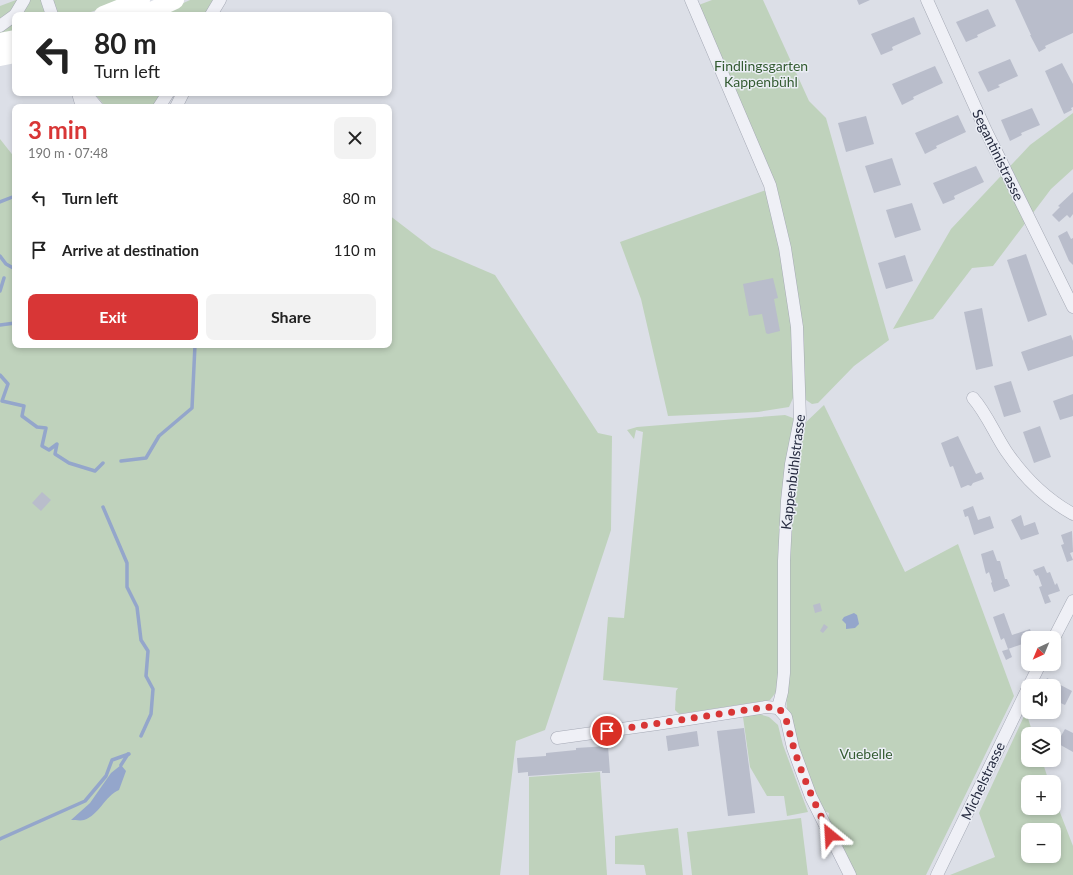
<!DOCTYPE html>
<html lang="en">
<head>
<meta charset="utf-8">
<style>
	:root { --surface:#fff; --page:#f2f2f2; --text:#222; --muted:#767676; --accent:#d83636 }
	body { margin:0; font-family:Lato,sans-serif; background:var(--page); color:var(--text); height:100vh; display:flex; flex-direction:column; font-size:15px; white-space:nowrap }
	* { box-sizing:border-box; margin:0 }
	p { font-size:13px; color:var(--muted) }
	.icon { flex:none; width:22px; height:22px; fill:none; stroke:currentColor; stroke-width:2; stroke-linecap:round; stroke-linejoin:round }
	.map { position:relative; flex:1; overflow:hidden }
	.sheet { position:absolute; left:12px; top:104px; width:380px; height:244px; display:flex; flex-direction:column; background:var(--surface); border-radius:8px; box-shadow:0 2px 6px #0003 }
	.sheet>* { flex:none }
	.hud { position:absolute; left:12px; top:12px; width:380px; height:84px; border-radius:8px; box-shadow:0 2px 6px #0003; background:#fff; color:var(--text); overflow:hidden }
	.needle { width:26px; rotate:224deg }
	.tools { position:absolute; left:1021px; top:631px; display:grid; gap:8px }
	.tools a { display:grid; place-items:center; width:40px; height:40px; border-radius:8px; background:var(--surface); box-shadow:0 2px 6px #0003; font-size:20px }
	.pin { position:absolute; display:grid; place-items:center; width:34px; height:34px; color:#fff; margin:-17px; border:2px solid #fff; border-radius:50%; box-shadow:0 1px 4px #0007 }
	.me { position:absolute; width:44px; margin:-22px; rotate:333deg; stroke-linejoin:round; filter:drop-shadow(0 0 3px #0008) }
	.turn { display:flex; align-items:center; gap:14px; height:84px; padding:0 16px; font-size:18px }
	.turn .icon { width:52px; height:52px; stroke-width:2.5 }
	.turn b { display:block; font-size:28px; line-height:34px }
	.round { display:grid; place-items:center; flex:none; width:42px; height:42px; border-radius:8px; background:var(--page) }
	.headline { display:flex; align-items:center; justify-content:space-between; height:68px; padding:0 16px }
	h1 { font-size:24px; font-weight:700; line-height:30px; color:var(--accent) }
	.primary-button { display:flex; gap:8px; margin-top:auto; padding:8px 16px }
	.primary-button a { flex:1; height:46px; border-radius:8px; background:var(--accent); color:#fff; font-size:16px; font-weight:700; line-height:46px; text-align:center }
	.primary-button a+a { background:var(--page); color:var(--text) }
	ul { padding:0; list-style:none }
	li { display:flex; align-items:center; gap:12px; height:52px; padding:0 16px }
	li div { flex:1 }
	li b { display:block; font-size:15px }
	li em { font-style:normal }
	.map>svg:first-child { display:block }
</style>
</head>
<body>
<div class="map">
<svg width="1073" height="875" viewBox="0 0 1073 875">
	<rect width="100%" height="100%" fill="#dcdfe7"/>
	<g fill="#bfd2bc" fill-rule="evenodd">
		<polygon points="16,0 126,0 82,15 15,15 15,32 0,36 0,6"/>
		<polygon points="190,0 213,0 204,15 157,15"/>
		<polygon points="712,0 763,0 809,101 826,118 889,340 854,366 818,403 812,404 803,398 782,214 696,6"/>
		<polygon points="94,93 163,93 154,107 106,107"/>
		<polygon points="1073,113 1073,169 1051,189 993,266 972,268 933,319 893,329 951,229 1030,145"/>
		<polygon points="0,139 15,158 15,345 389,345 389,215 432,248 495,275 598,433 612,436 611,530 545,730 516,741 500,875 0,875"/>
		<polygon points="769,189 795,337 797,389 789,407 758,412 668,416 641,299 620,242"/>
		<polygon points="824,405 905,572 958,544 1014,696 926,875 852,875 828,821 829,813 824,811 810,782 787,709 785,683 787,528 803,425"/>
		<polygon points="785,415 793,418 795,425 780,676 777,691 770,700 679,714 675,710 676,691 678,688 603,680 608,617 624,618 643,432 636,430 634,439 627,430 637,427"/>
		<path d="M1026,712L1033,734H1028V760H1042L1049,782H1028V808H1054V797L1073,846V875H950L995,857L979,813ZM1028,830H1054V856H1028Z"/>
		<polygon points="759,714 769,717 778,725 783,745 808,812 787,816 784,796 767,796 750,767 743,717"/>
		<polygon points="600,772 607,875 529,875 529,777"/>
		<polygon points="801,818 808,875 692,875 687,832"/>
		<polygon points="678,828 683,875 646,875 644,865 615,864 615,836"/>
	</g>
	<g fill="#94a6cb">
		<polygon points="854,613 857,615 859,624 855,628 846,629 846,624 842,620 844,617"/>
		<path d="M121,765L126,771L119,790C105,796 99,815 84,820C81,821 75,820 71,820L90,803L111,773Z"/>
	</g>
	<g fill="none" stroke-linecap="round" stroke-linejoin="round">
		<g stroke="#94a6cb" stroke-width="3.5">
			<polyline points="0,202 15,196"/>
			<polyline points="0,256 6,264 15,269"/>
			<polyline points="0,291 4,278"/>
			<polyline points="0,325 15,323"/>
			<polyline points="0,375 8,384 2,401 24,406 22,416 37,427 46,428 42,446 49,450 57,444 55,454 69,463 95,471 103,463"/>
			<polyline points="121,461 146,458 159,436 192,408 195,345"/>
			<polyline points="103,507 127,563 127,587 137,607 141,640 148,651 146,676 153,689 151,714 141,736"/>
			<polyline points="121,765 128,754"/>
			<polyline points="0,839 85,801 106,776 112,760 129,754"/>
		</g>
	</g>
	<g fill="#b9bdcb">
		<polygon points="857,0 870,0 859,5"/>
		<polygon points="1015,0 1073,0 1073,33 1045,46 1046,48 1039,52 1030,35 1031,35"/>
		<polygon points="988,9 996,26 977,35 978,37 966,42 956,22"/>
		<polygon points="914,17 921,34 892,47 893,50 881,55 871,34"/>
		<polygon points="1010,59 1018,76 998,85 1000,87 988,92 978,72"/>
		<polygon points="1062,63 1073,84 1073,107 1071,108 1072,110 1064,114 1045,71"/>
		<polygon points="935,66 943,83 913,97 914,99 902,105 892,84"/>
		<polygon points="1032,108 1040,125 1021,133 1022,135 1010,141 1001,120"/>
		<polygon points="958,115 966,132 936,146 937,148 925,154 915,133"/>
		<polygon points="866,116 874,144 846,152 838,123"/>
		<polygon points="892,158 901,185 874,193 865,166"/>
		<polygon points="976,166 984,182 954,196 955,199 943,204 933,183"/>
		<polygon points="1073,192 1073,214 1070,218 1067,215 1059,222 1052,215 1060,207 1058,206"/>
		<polygon points="912,203 921,230 895,238 886,210"/>
		<polygon points="1067,231 1071,239 1073,238 1073,265 1069,261 1058,236"/>
		<polygon points="1026,254 1047,315 1028,322 1007,260"/>
		<polygon points="905,255 913,281 886,289 878,263"/>
		<polygon points="773,278 778,298 774,299 780,331 768,334 766,333 762,314 749,316 743,284"/>
		<polygon points="982,308 993,366 976,370 964,312"/>
		<polygon points="1071,335 1073,341 1073,356 1028,371 1021,352"/>
		<polygon points="1011,381 1021,412 1004,417 994,386"/>
		<polygon points="1073,394 1073,416 1060,420 1053,401"/>
		<polygon points="1040,426 1051,457 1034,463 1023,432"/>
		<polygon points="958,436 976,474 981,472 984,479 973,483 971,486 968,485 961,488 953,466 950,467 941,443"/>
		<polygon points="42,492 51,500 41,511 32,503"/>
		<polygon points="973,506 978,520 990,516 994,528 974,535 968,516 965,517 963,510"/>
		<polygon points="1021,515 1024,526 1035,522 1039,534 1021,540 1011,520"/>
		<polygon points="1072,531 1073,552 1070,553 1073,560 1067,562 1061,545 1064,544 1061,535"/>
		<polygon points="993,550 997,561 1000,561 1005,579 1007,579 1010,586 994,592 991,583 992,582 989,572 986,574 981,554"/>
		<polygon points="1044,566 1047,573 1050,572 1055,585 1057,583 1060,591 1048,595 1051,602 1045,604 1039,587 1042,586 1038,575 1036,576 1033,570"/>
		<polygon points="820,603 822,611 815,613 813,605"/>
		<polygon points="1004,613 1012,635 1030,629 1033,638 1028,638 1028,642 1008,649 1004,638 1001,640 993,617"/>
		<polygon points="824,624 828,627 823,633 820,631"/>
		<polygon points="1009,649 1012,657 1006,660 1002,651"/>
		<polygon points="1047,678 1072,691 1065,705 1054,700 1054,686 1043,686"/>
		<polygon points="744,728 755,813 728,816 717,731"/>
		<polygon points="1065,729 1073,733 1073,752 1057,743"/>
		<polygon points="697,731 699,746 668,751 666,736"/>
		<polygon points="608,746 610,773 602,773 602,771 528,776 528,772 518,773 517,758 546,756 546,753 576,750 576,748"/>
	</g>
	<g fill="none" stroke-linecap="round" stroke-linejoin="round">
		<g stroke="#a5a9b5" stroke-width="13">
			<g id="street">
				<polyline points="47,0 52,15"/>
				<polyline points="691,0 770,185 785,248 797,327 800,419 791,464 787,501 784,561 784,673 782,692 778,708"/>
				<polyline points="927,0 986,131 1073,307"/>
				<polyline points="15,15 24,0"/>
				<polyline points="211,15 220,0"/>
				<polyline points="0,26 15,15"/>
				<polyline points="78,93 82,107"/>
				<polyline points="85,93 97,107"/>
				<polyline points="159,107 168,93"/>
				<polyline points="176,107 183,93"/>
				<path d="M973,398C987,414 994,433 1006,451C1023,476 1046,499 1073,514"/>
				<polyline points="1054,638 1073,601"/>
				<polyline points="1029,686 1040,664"/>
				<polyline points="778,708 786,717 793,748 811,797 850,875"/>
				<polyline points="557,738 657,724 766,707 778,708"/>
				<polyline points="937,875 1028,688"/>
			</g>
		</g>
		<use href="#street" stroke="#eff0f6" stroke-width="12"/>
		<g stroke="#fff" stroke-width="18">
			<polyline points="103,15 141,0"/>
			<polyline points="143,15 175,0"/>
			<polyline points="0,42 15,39"/>
			<polyline points="0,57 15,54"/>
		</g>
	</g>
	<g fill="none" stroke-linecap="round" stroke-linejoin="round">
		<path stroke="#d83636" stroke-width="7" stroke-dasharray="0 12.6" d="M607,731L766,707L778,708C787,715 788,728 791,738C800,772 815,804 830,835"/>
	</g>
	<g text-anchor="middle" stroke-width="3" stroke-linejoin="round" paint-order="stroke">
		<g font-size="14" fill="#335b31" stroke="#ebeef5">
			<text x="761" y="71">Findlingsgarten<tspan x="761" dy="16">Kappenbühl</tspan></text>
			<text x="866" y="759">Vuebelle</text>
		</g>
		<g font-size="14" fill="#252a3f" stroke="#ebeef5">
			<text transform="translate(998 155) rotate(64)" y="5">Segantinistrasse</text>
			<text transform="translate(793 472) rotate(-83)" y="5">Kappenbühlstrasse</text>
			<text transform="translate(983 781) rotate(-65)" y="5">Michelstrasse</text>
		</g>
	</g>
</svg>
<div class="tools">
<a><svg class="needle" viewBox="-14 -14 28 28"><path d="M0-13l5 13h-10z" fill="#e53935"/><path d="M0 13l5-13h-10z" fill="#767676"/></svg></a>
<a><svg class="icon" aria-label="sound" viewBox="0 0 24 24"><path d="M4 9h4l5-4v14l-5-4H4zM17 9q2 3 0 6"/></svg></a>
<a><svg class="icon" aria-label="layers" viewBox="0 0 24 24"><path d="M12 4l9 5-9 5-9-5zM3 14l9 5 9-5"/></svg></a>
<a>+</a>
<a>−</a>
</div>
<div class="pin" style="left:607px;top:731px;background:#d93025"><svg class="icon" aria-label="arrive" viewBox="0 0 24 24"><path d="M6 21V4h12l-3 4 3 4H6"/></svg></div>
<svg class="me" style="left:830px;top:835px" viewBox="-20 -20 40 40"><path d="M0-17L14 15 0 8-14 15z" fill="#d83636" stroke="#fff" stroke-width="4"/></svg>
<div class="hud">
<div class="turn"><svg class="icon" aria-label="left" viewBox="0 0 24 24"><path d="M17 20v-9H6M10 6l-5 5 5 5"/></svg><div><b>80 m</b>Turn left</div></div>
</div>
<section class="sheet">
<div class="headline"><div><h1>3 min</h1><p>190 m · 07:48</p></div><a class="round"><svg class="icon" aria-label="close" viewBox="0 0 24 24"><path d="M6 6l12 12M18 6L6 18"/></svg></a></div>
<ul>
<li><svg class="icon" aria-label="left" viewBox="0 0 24 24"><path d="M17 20v-9H6M10 6l-5 5 5 5"/></svg><div><b>Turn left</b></div><em>80 m</em></li>
<li><svg class="icon" aria-label="arrive" viewBox="0 0 24 24"><path d="M6 21V4h12l-3 4 3 4H6"/></svg><div><b>Arrive at destination</b></div><em>110 m</em></li>
</ul>
<div class="primary-button"><a>Exit</a><a>Share</a></div>
</section>
</div>
</body>
</html>
